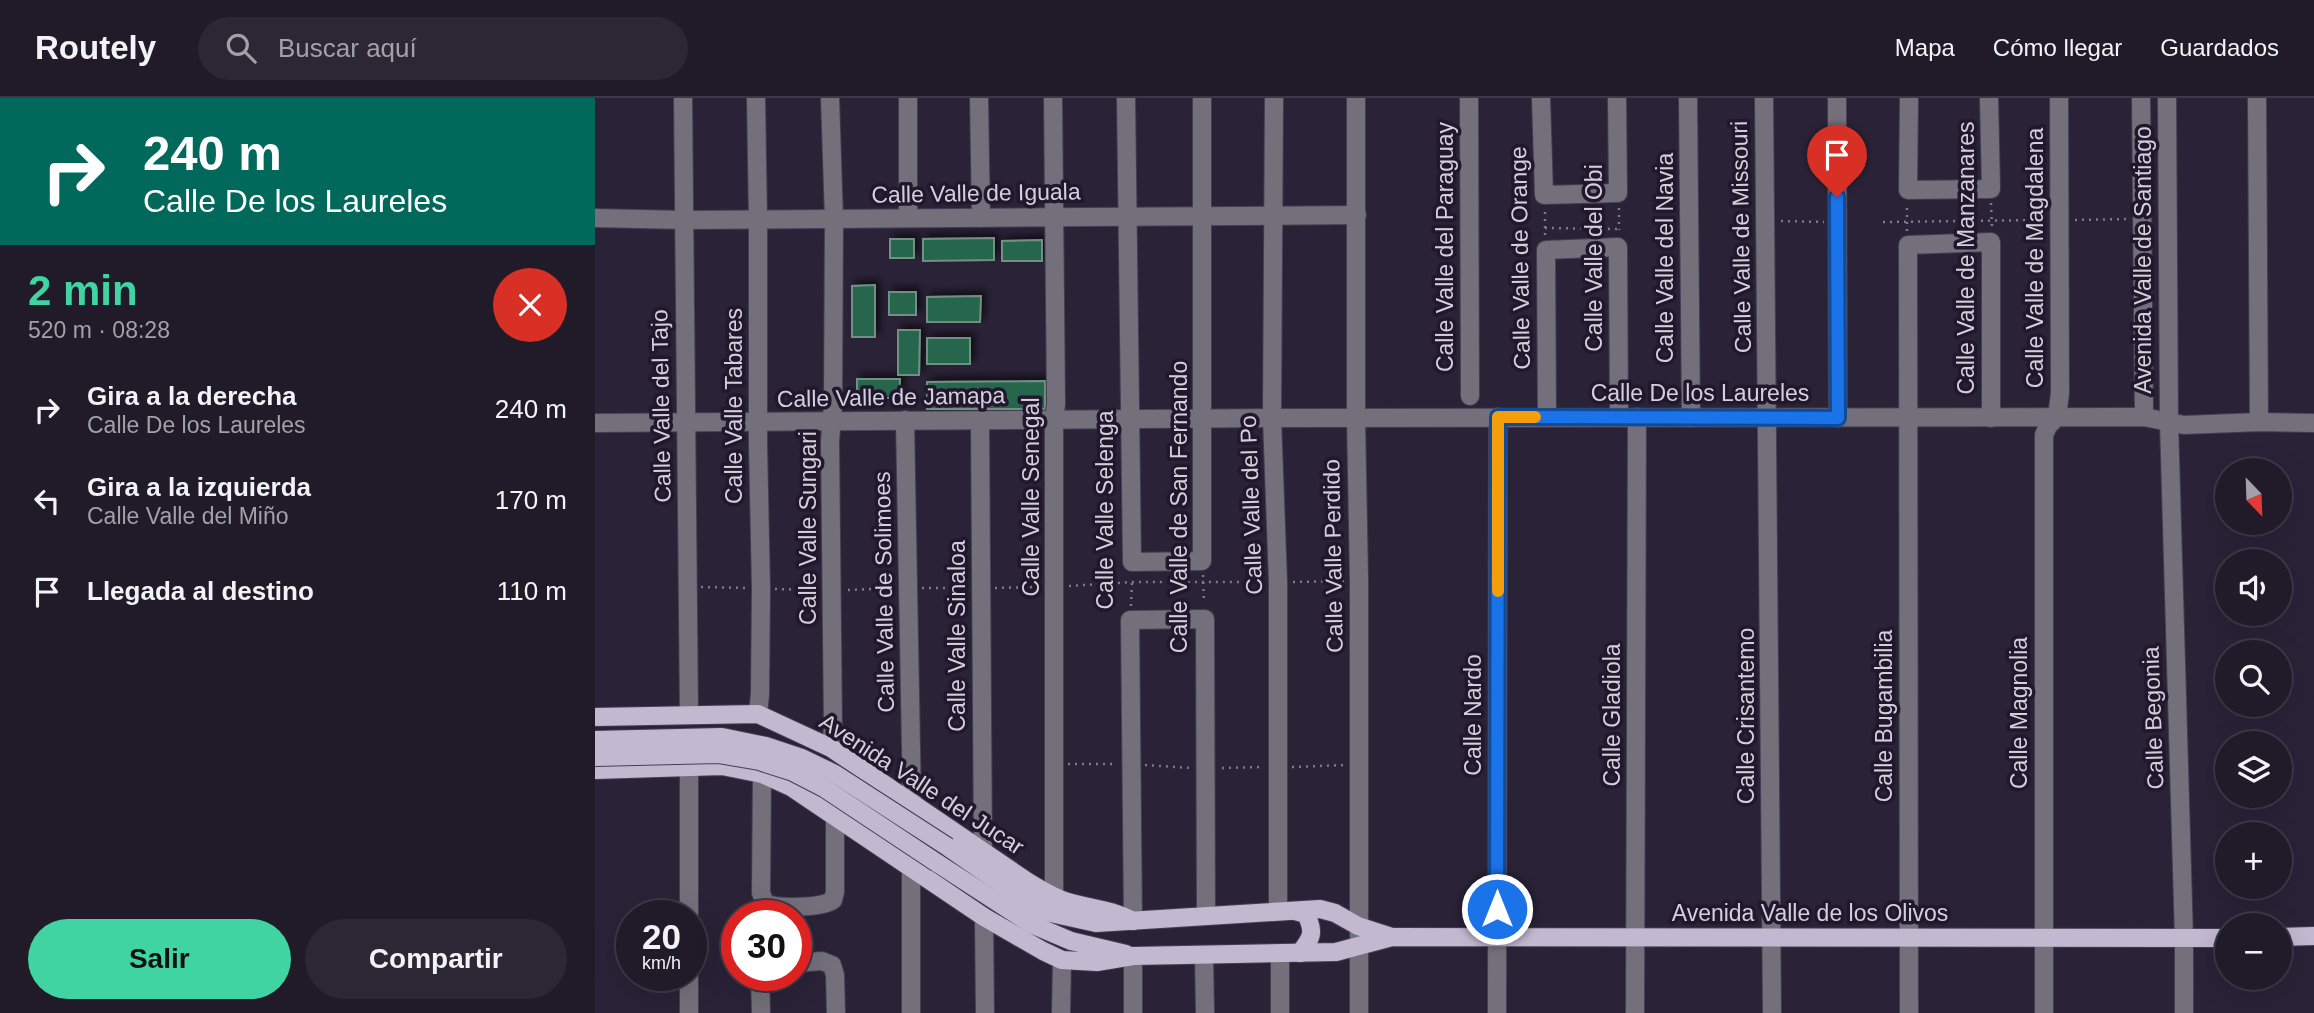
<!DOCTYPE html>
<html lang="es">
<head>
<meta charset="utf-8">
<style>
	:root { --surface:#201a29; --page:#2d2735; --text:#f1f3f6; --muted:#a2a1a8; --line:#3d3846; --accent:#40d4a2 }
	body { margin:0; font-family:Helvetica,sans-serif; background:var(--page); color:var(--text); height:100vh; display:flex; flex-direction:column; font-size:26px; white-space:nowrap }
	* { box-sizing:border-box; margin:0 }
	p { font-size:23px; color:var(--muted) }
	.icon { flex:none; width:38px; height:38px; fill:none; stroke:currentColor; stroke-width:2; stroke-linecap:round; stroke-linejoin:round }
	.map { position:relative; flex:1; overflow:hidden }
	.drawer { display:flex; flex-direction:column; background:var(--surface); width:595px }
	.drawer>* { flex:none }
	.guide { background:#00695c; color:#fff; overflow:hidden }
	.needle { width:46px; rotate:157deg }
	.buttons { position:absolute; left:1620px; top:360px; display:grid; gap:14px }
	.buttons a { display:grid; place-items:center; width:77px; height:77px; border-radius:50%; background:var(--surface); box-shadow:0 7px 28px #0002,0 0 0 2px var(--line); font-size:35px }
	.speed { position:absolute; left:21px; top:802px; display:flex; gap:14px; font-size:35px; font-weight:700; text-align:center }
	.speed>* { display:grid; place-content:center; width:91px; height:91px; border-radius:50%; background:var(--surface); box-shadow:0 7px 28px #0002,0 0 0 2px var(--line); line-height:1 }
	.speed small { font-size:18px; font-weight:400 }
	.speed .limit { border:10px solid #d22; background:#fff; color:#111 }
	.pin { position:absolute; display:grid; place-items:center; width:60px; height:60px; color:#fff; margin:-72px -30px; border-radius:50% 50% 50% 0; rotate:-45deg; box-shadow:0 0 7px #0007 }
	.pin .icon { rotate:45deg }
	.me { position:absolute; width:77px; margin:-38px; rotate:0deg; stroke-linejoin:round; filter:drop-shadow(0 0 5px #0008) }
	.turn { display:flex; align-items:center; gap:24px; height:147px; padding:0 28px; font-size:32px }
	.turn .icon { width:91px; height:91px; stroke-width:2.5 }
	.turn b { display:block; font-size:49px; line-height:60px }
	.round { display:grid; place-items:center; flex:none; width:74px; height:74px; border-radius:37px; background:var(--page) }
	.head { display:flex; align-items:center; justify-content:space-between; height:119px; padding:0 28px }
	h1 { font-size:42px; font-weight:700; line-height:52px; color:var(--accent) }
	.button { display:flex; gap:14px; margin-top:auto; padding:14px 28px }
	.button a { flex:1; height:80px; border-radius:42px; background:var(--accent); color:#111; font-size:28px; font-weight:700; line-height:80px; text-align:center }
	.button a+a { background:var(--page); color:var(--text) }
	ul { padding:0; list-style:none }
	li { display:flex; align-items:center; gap:21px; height:91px; padding:0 28px }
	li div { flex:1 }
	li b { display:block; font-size:26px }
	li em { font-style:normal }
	header { display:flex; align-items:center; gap:42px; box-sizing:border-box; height:98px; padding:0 35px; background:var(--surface); border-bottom:2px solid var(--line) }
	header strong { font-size:33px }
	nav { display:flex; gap:38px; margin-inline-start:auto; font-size:24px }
	.search { width:490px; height:63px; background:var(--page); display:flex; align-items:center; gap:18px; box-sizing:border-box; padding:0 24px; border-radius:38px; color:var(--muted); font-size:26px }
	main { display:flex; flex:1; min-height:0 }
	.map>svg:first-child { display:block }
</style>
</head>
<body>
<header>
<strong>Routely</strong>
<div class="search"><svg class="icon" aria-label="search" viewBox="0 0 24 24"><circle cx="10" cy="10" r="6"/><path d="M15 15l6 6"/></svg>Buscar aquí</div>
<nav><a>Mapa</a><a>Cómo llegar</a><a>Guardados</a></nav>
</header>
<main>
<section class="drawer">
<div class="guide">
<div class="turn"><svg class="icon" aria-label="right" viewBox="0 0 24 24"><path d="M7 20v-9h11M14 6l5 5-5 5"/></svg><div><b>240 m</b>Calle De los Laureles</div></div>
</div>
<div class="head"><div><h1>2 min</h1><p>520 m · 08:28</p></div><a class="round" style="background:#d93025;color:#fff"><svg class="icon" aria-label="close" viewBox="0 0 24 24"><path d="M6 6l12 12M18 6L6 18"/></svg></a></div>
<ul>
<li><svg class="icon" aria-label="right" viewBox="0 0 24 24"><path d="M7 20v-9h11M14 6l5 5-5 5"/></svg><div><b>Gira a la derecha</b><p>Calle De los Laureles</p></div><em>240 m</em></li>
<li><svg class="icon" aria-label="left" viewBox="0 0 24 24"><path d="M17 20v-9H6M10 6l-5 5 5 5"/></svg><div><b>Gira a la izquierda</b><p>Calle Valle del Miño</p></div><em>170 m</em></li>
<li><svg class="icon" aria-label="arrive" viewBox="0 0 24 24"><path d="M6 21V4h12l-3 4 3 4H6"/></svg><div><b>Llegada al destino</b></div><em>110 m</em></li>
</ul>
<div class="button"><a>Salir</a><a>Compartir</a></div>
</section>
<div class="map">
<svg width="1719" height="915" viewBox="0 0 1719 915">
	<defs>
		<filter id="shadow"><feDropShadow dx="4.5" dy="-4.5" stdDeviation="3.5" flood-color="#0009"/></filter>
	</defs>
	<rect width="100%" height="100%" fill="#2a2237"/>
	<g fill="#25664e" stroke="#719082" stroke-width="2" filter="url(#shadow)">
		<polygon points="399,140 399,162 328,163 328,141"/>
		<rect x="295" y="141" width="24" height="19"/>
		<polygon points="447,142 447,163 407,163 407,143"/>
		<polygon points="280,187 280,239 257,239 257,188"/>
		<rect x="294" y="194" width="27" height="23"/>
		<polygon points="386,198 385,224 332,224 332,199"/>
		<polygon points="303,232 325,232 324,277 303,277"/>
		<rect x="332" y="240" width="43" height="26"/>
		<polygon points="262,281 305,281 304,300 262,300"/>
		<polygon points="450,283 450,311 332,311 332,284"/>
	</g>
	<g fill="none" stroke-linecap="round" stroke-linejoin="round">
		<g stroke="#453e52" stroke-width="20">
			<g id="minor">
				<polyline points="88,0 94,616"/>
				<polyline points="161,0 163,122 163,346 166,490 165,596 163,616"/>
				<polyline points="235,0 239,121 238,307 235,343 238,630 236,650"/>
				<polyline points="384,0 386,120"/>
				<polyline points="458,0 461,306 459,322 459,799"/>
				<polyline points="531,0 537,464 607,463 607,0"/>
				<polyline points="679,0 677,320 683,484 683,813"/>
				<polyline points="761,0 761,320 764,482 764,915"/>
				<polyline points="874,0 875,298"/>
				<polyline points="946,0 949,97 1023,95 1022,0"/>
				<polyline points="1093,0 1096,320"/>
				<polyline points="1169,0 1177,915"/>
				<polyline points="1242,0 1243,320"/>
				<polyline points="1314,0 1313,92 1396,91 1394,0"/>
				<polyline points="1546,0 1549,319"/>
				<polyline points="1572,0 1574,324 1589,841 1589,915"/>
				<polyline points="1662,0 1664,324"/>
				<polyline points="0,120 89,122 762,117"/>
				<polyline points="313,120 313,0"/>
				<polyline points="952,319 951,152 1023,149 1024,319"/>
				<polyline points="310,322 317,706"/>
				<polyline points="385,323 388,753"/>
				<polyline points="0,325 677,320 1549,319 1589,327 1664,324 1719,325"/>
				<polyline points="94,669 94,817"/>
				<path d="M167,676L166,795L170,805C182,811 227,810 238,802L240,794V719"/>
				<polyline points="316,769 316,915"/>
				<polyline points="389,819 390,915"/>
				<polyline points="538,823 535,522 610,521 611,818"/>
				<polyline points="685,856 685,915"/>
				<polyline points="609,857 610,915"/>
				<polyline points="538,858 538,915"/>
				<polyline points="201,865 227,863 237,867 240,877 241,915"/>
				<polyline points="94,877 94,915"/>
				<polyline points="165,877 166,915"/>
				<polyline points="466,915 467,862"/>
				<polyline points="902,915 903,319"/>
				<polyline points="1040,915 1042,319"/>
				<polyline points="1314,915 1313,147 1396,144 1396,320"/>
				<polyline points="1449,915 1449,337 1453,328 1462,319 1465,295 1464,0"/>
			</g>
		</g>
		<g stroke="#453e52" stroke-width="20">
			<g id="major">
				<path d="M0,619L163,616L236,650L433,784C446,792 459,800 473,804C497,811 516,811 538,823"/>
				<polyline points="0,672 127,668 167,676 196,689 389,819 448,853 467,862 502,864 538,858 741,854 797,839 1633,840"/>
				<polyline points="353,749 431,803 451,814 501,825 725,811 740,815 763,828 797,839"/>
				<polyline points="342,765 436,826 476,843 531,856"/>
				<path d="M700,813L711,816C720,835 717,839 705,855"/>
				<polyline points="1685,839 1719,838"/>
			</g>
		</g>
		<g stroke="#80798b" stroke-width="2.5" stroke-dasharray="2 5" stroke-linecap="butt">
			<polyline points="1396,105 1397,130"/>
			<polyline points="1024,110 1024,132"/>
			<polyline points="950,114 950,139"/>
			<polyline points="1480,122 1533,121"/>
			<polyline points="1186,123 1229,124"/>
			<polyline points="1288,124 1449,122"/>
			<polyline points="950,130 1024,131"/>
			<polyline points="1312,133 1312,108"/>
			<polyline points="608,477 609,505"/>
			<polyline points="698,484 750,483"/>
			<polyline points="474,488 537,484 666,484"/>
			<polyline points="106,489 152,490"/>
			<polyline points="327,490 372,490"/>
			<polyline points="400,490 442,489"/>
			<polyline points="180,491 222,492"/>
			<polyline points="253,492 299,490"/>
			<polyline points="536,508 537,483"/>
			<polyline points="473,666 522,666"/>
			<polyline points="550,667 596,670"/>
			<polyline points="697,669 750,667"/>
			<polyline points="627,670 669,669"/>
		</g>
		<use href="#minor" stroke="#74707b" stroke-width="18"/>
		<use href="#major" stroke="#c2b9d1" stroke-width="18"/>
		<g stroke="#453e52" stroke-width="20" stroke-linecap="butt">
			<g id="major-bridge">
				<polyline points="0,642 127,639 171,648 207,660 240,676 353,749"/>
				<polyline points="0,659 123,656 164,663 198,674 229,690 342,765"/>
			</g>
		</g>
		<use href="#major-bridge" stroke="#c2b9d1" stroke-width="18"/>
	</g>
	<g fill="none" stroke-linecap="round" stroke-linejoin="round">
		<g stroke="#114b97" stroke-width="18">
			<polyline id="route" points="902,811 903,319 1243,320 1242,99"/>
		</g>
		<use href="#route" stroke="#1a73e8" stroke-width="12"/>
		<polyline stroke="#f59e0b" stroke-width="12" points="903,493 903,319 940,319"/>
	</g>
	<g text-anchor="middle" stroke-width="7" stroke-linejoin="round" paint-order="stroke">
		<g font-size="23" fill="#d4cfdd" stroke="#21182d">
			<text transform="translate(381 95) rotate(-1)" y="8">Calle Valle de Iguala</text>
			<text transform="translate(1146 139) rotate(-91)" y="8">Calle Valle de Missouri</text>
			<text transform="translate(850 149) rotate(-90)" y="8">Calle Valle del Paraguay</text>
			<text transform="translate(925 160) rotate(-91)" y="8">Calle Valle de Orange</text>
			<text transform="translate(999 160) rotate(-90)" y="8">Calle Valle del Obi</text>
			<text transform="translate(1070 160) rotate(-90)" y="8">Calle Valle del Navia</text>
			<text transform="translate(1371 160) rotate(-90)" y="8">Calle Valle de Manzanares</text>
			<text transform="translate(1440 160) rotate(-90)" y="8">Calle Valle de Magdalena</text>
			<text transform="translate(1548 162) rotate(-90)" y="8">Avenida Valle de Santiago</text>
			<text x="1105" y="303">Calle De los Laureles</text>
			<text transform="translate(296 299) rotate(-1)" y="8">Calle Valle de Jamapa</text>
			<text transform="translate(66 308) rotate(-91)" y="8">Calle Valle del Tajo</text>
			<text transform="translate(139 308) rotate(-90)" y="8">Calle Valle Tabares</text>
			<text transform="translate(436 399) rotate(-90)" y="8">Calle Valle Senegal</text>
			<text transform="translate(656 407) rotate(-92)" y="8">Calle Valle del Po</text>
			<text transform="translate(584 409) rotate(-90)" y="8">Calle Valle de San Fernando</text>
			<text transform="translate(510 412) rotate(-90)" y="8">Calle Valle Selenga</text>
			<text transform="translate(213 430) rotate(-90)" y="8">Calle Valle Sungari</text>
			<text transform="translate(738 458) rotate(-91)" y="8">Calle Valle Perdido</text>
			<text transform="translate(289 494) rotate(-91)" y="8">Calle Valle de Solimoes</text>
			<text transform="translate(362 538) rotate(-90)" y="8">Calle Valle Sinaloa</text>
			<text transform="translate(1424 615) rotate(-90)" y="8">Calle Magnolia</text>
			<text transform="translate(878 617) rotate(-90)" y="8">Calle Nardo</text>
			<text transform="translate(1017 617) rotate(-90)" y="8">Calle Gladiola</text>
			<text transform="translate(1151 618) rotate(-90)" y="8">Calle Crisantemo</text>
			<text transform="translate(1289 618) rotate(-90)" y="8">Calle Bugambilia</text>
			<text transform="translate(1558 620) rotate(-92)" y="8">Calle Begonia</text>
			<text transform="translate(327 686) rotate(33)" y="8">Avenida Valle del Jucar</text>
			<text x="1215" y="823">Avenida Valle de los Olivos</text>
		</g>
	</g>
</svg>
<div class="buttons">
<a><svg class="needle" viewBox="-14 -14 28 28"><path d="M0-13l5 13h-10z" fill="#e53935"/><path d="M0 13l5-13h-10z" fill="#a2a1a8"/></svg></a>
<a><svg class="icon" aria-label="sound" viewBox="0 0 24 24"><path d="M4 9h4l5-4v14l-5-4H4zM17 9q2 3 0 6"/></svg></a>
<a><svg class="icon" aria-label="search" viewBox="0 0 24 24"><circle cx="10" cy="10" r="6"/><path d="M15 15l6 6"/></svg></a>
<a><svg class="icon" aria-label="layers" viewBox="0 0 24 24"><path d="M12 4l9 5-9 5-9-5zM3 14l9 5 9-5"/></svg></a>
<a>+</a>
<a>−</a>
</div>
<div class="speed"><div>20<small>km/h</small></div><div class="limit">30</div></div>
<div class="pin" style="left:1242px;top:99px;background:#d93025"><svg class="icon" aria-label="arrive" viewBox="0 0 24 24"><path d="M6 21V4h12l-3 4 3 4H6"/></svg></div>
<svg class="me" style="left:902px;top:811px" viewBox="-20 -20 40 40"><circle r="17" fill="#1a73e8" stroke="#fff" stroke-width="3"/><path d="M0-11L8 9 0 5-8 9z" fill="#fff"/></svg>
</div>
</main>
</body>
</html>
